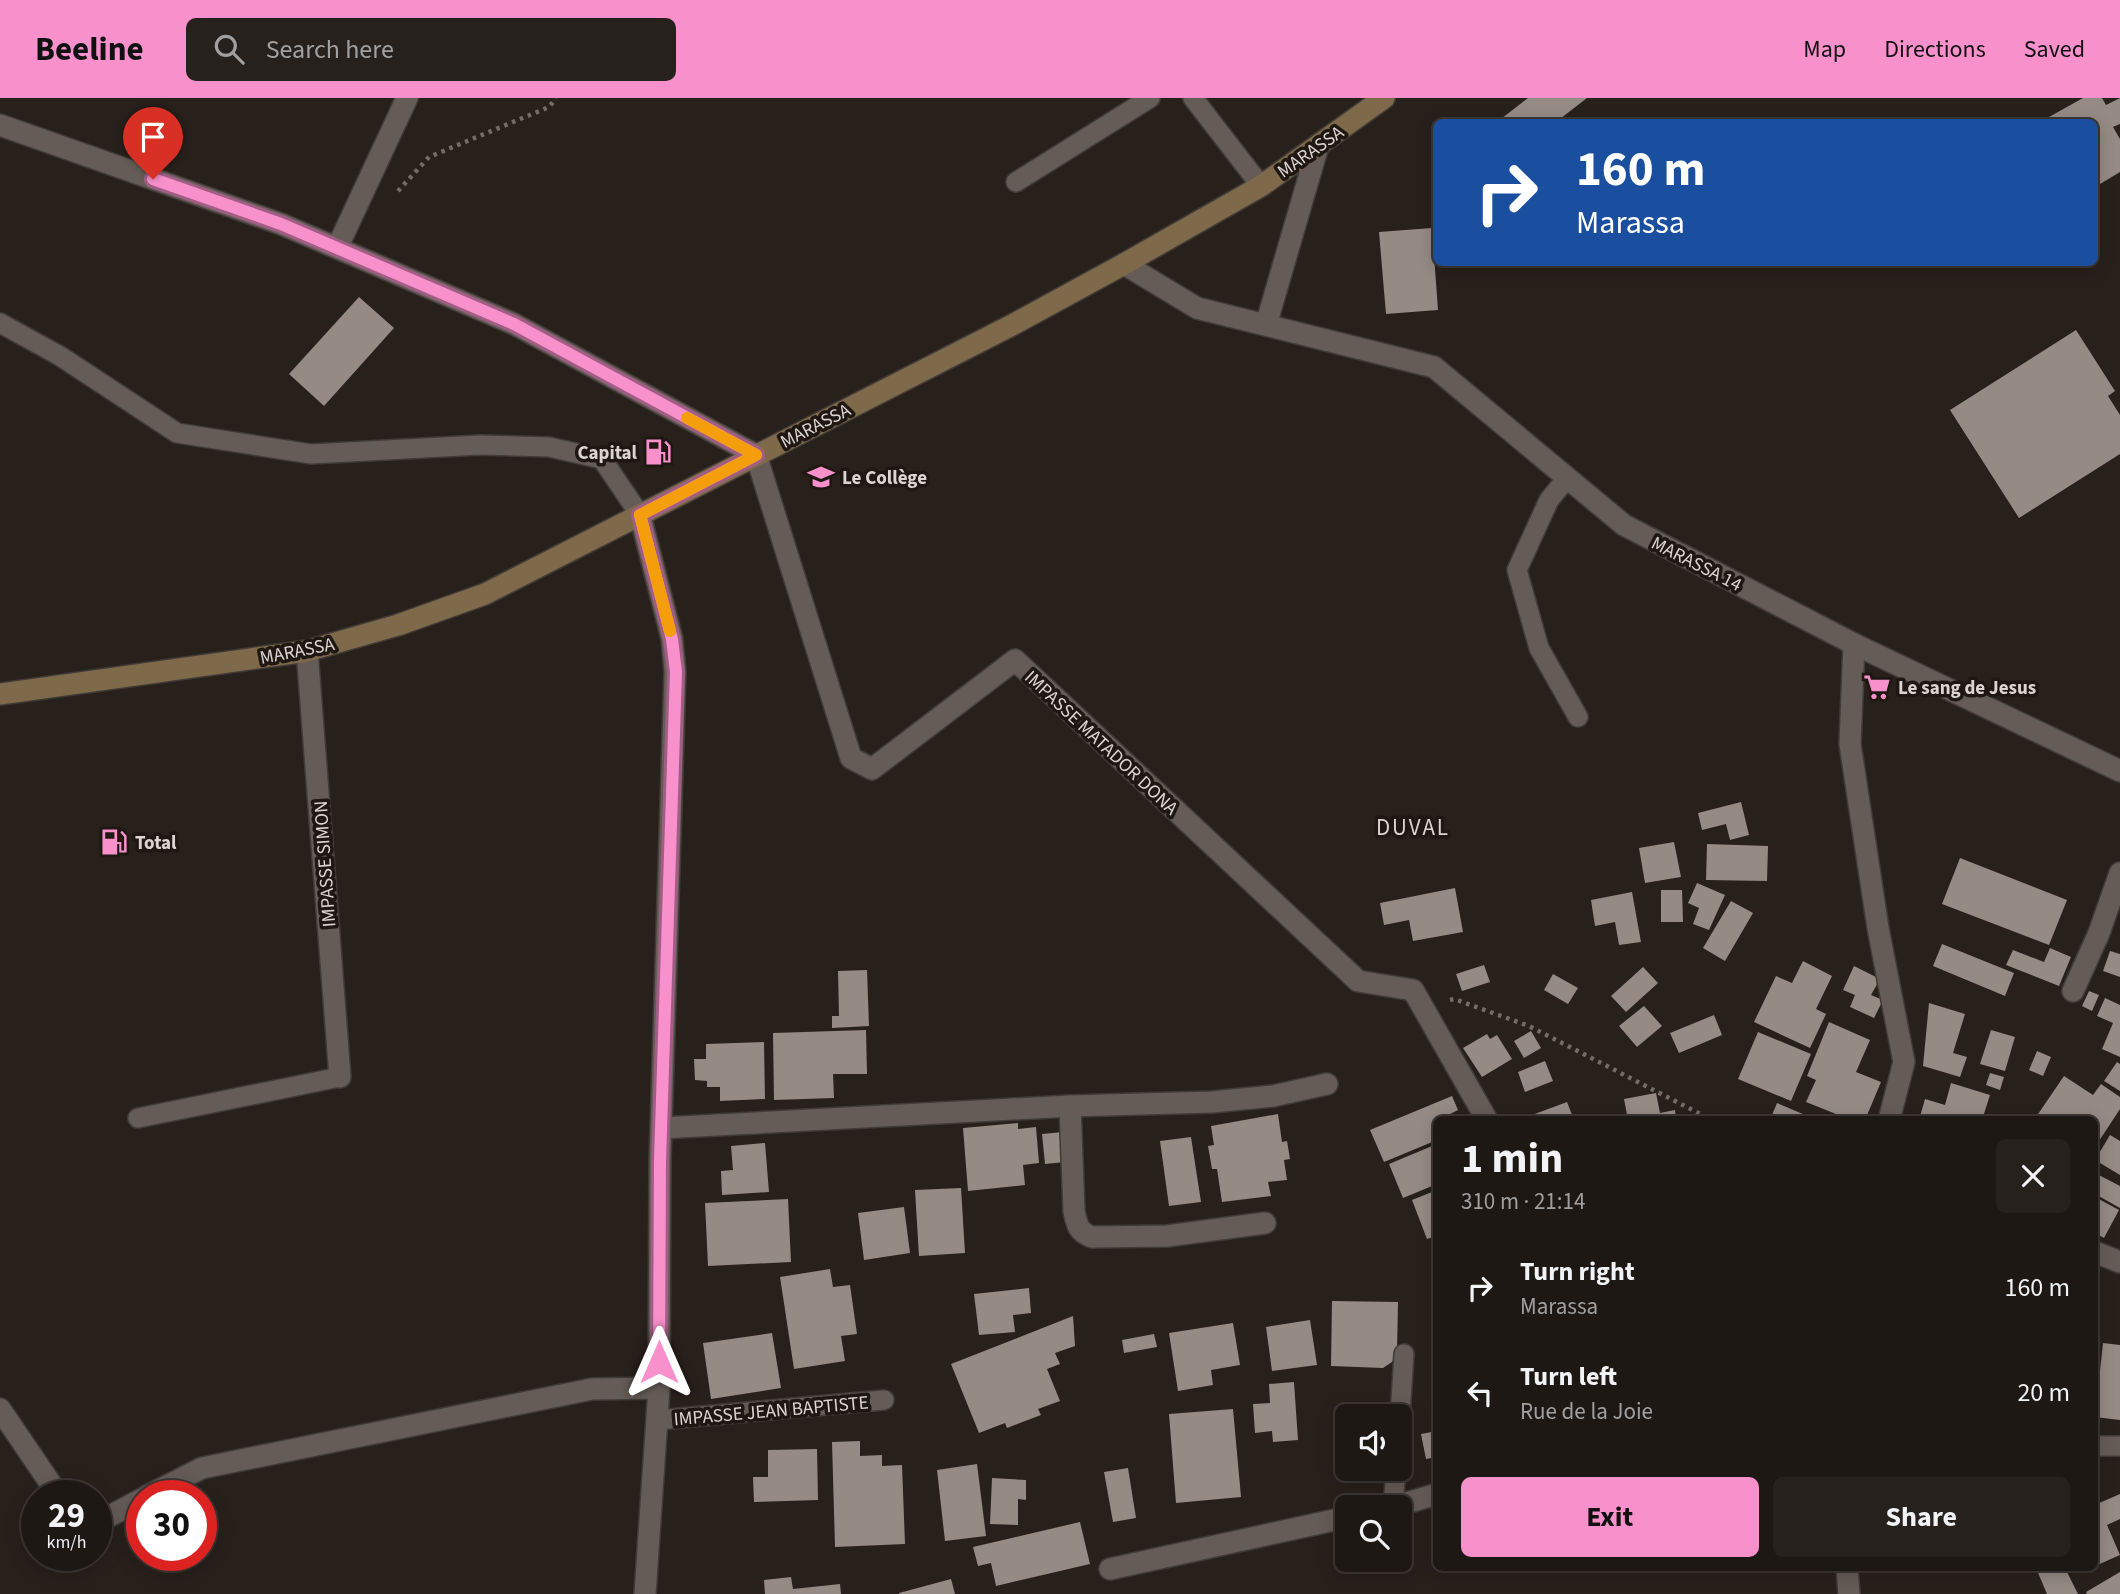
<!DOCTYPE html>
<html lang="en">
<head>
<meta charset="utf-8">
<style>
	:root { --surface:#1e1814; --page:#26211d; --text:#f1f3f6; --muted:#a1a0a0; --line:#3c3734; --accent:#f890cc }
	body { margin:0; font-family:"Source Sans 3",sans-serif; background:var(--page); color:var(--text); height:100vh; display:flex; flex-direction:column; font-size:26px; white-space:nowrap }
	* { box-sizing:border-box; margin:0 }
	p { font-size:23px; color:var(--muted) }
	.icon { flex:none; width:38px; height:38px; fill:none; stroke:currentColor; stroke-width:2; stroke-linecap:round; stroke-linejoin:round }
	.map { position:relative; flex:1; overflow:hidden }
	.drawer { position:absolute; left:1433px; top:1018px; width:665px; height:455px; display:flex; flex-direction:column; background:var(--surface); border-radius:10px; box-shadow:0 4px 18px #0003,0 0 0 2px var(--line) }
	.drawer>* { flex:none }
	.hud { position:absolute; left:1433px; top:21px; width:665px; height:147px; border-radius:10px; box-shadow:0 4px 18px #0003,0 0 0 2px var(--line); background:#1a4fa0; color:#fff; overflow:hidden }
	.buttons { position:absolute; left:1335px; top:1306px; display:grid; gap:14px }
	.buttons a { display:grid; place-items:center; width:77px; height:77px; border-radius:10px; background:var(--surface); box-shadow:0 4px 18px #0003,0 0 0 2px var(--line); font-size:35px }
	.speed { position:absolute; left:21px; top:1382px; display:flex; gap:14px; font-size:35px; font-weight:700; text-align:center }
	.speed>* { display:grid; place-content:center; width:91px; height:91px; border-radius:50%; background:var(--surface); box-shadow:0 4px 18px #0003,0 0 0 2px var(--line); line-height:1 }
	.speed small { font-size:18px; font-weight:400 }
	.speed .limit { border:10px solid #d22; background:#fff; color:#111 }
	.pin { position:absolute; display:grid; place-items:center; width:60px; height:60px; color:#fff; margin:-72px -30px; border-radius:50% 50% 50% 0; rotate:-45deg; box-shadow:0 0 7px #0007 }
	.pin .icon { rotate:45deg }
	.me { position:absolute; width:77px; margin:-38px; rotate:0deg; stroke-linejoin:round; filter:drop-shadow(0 0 5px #0008) }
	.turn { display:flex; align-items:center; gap:24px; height:147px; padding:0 28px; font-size:32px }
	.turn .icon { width:91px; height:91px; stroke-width:2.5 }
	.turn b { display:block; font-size:49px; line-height:60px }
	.round { display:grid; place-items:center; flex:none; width:74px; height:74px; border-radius:10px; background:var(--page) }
	.head { display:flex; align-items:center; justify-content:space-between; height:119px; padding:0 28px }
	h1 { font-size:42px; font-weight:700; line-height:52px }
	.button { display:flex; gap:14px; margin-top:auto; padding:14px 28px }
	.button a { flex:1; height:80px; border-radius:10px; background:var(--accent); color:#111; font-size:28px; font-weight:700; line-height:80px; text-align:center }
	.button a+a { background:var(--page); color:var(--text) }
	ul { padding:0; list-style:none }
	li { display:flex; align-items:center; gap:21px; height:105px; padding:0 28px }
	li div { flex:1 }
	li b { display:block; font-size:26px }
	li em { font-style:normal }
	header { display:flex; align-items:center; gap:42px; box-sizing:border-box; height:98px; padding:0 35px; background:var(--accent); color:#111 }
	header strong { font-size:33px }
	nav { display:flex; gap:38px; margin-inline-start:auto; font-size:24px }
	.search { width:490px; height:63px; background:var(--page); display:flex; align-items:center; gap:18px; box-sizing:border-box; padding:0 24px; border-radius:10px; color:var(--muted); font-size:26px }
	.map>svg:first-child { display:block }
</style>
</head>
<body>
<header>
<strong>Beeline</strong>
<div class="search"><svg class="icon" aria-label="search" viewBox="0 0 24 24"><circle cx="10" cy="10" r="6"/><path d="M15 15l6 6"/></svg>Search here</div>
<nav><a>Map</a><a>Directions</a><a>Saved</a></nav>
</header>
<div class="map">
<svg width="2120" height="1496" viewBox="0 0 2120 1496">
	<rect width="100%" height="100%" fill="#28201b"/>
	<g fill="#958a84">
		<polygon points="1528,0 1587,0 1556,24 1497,24"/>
		<polygon points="2083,0 2102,0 2106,7 2120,0 2120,26 2113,29 2120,41 2120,74 2095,89 2095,24 2040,24"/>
		<polygon points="1432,130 1438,212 1386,216 1379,134"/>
		<polygon points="359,199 394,230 324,308 289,276"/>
		<polygon points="2076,232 2115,293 2108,298 2120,317 2120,356 2019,420 1950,312"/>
		<polygon points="1741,704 1749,737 1730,742 1726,726 1702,732 1698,715"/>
		<polygon points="1674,744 1681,779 1645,785 1639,750"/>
		<polygon points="1707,746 1768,748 1767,783 1706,782"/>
		<polygon points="1960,760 2067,802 2049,847 1942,806"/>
		<polygon points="1697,785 1725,797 1709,832 1693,826 1699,810 1688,805"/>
		<polygon points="1455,790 1463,834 1413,843 1409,822 1384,827 1380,805"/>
		<polygon points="1661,792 1682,792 1683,824 1661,824"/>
		<polygon points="1632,794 1641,844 1619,847 1615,824 1595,828 1591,802"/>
		<polygon points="1731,803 1753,815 1725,863 1703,850"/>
		<polygon points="1942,846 2014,875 2005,898 1933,868"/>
		<polygon points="2050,850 2071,859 2059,888 2006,867 2013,852 2044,864"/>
		<polygon points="2110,853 2120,856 2120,879 2103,873"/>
		<polygon points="1803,863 1832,878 1816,911 1826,916 1810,950 1754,924 1776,878 1792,885"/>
		<polygon points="1484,867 1490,884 1462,893 1456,876"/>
		<polygon points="1854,868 1880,881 1871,897 1883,902 1874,920 1850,909 1855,897 1843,892"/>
		<polygon points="1643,869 1658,885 1626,914 1611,898"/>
		<polygon points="867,872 869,928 832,930 832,918 839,918 838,873"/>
		<polygon points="1553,876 1578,890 1568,906 1544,892"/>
		<polygon points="2089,893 2099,897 2092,913 2082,908"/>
		<polygon points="2105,900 2120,907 2120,959 2102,951 2113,925 2097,918"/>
		<polygon points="1929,905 1965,916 1953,955 1967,959 1960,979 1923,968"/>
		<polygon points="1644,908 1662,928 1637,949 1619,928"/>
		<polygon points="1714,917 1722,937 1679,955 1670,935"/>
		<polygon points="1829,924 1870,942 1856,974 1881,984 1865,1022 1851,1022 1806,1004 1816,982 1807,978"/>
		<polygon points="866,932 867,976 833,976 834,1000 774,1002 773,935"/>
		<polygon points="1991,932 2015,939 2005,973 1980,966"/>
		<polygon points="1531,933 1541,950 1524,960 1514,943"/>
		<polygon points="1758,934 1811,956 1791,1003 1738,981"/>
		<polygon points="1487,936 1490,941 1497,937 1512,961 1482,979 1463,950"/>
		<polygon points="764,944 765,1001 720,1003 720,989 707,989 707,983 695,982 694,961 706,961 706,946"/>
		<polygon points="2037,953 2051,959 2043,978 2029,972"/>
		<polygon points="1545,963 1553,983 1525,994 1518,974"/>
		<polygon points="2117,964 2120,966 2120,993 2104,983"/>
		<polygon points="1990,975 2004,979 2000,992 1986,987"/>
		<polygon points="2064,978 2093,997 2101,986 2120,999 2120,1011 2095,1049 2095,1022 2034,1022"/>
		<polygon points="1951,985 1990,997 1982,1022 1919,1022 1925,1001 1945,1007"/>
		<polygon points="1656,995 1660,1015 1675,1012 1676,1022 1628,1022 1624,1001"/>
		<polygon points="1452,998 1458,1012 1448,1017 1450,1022 1437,1022 1437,1042 1384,1064 1370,1032"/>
		<polygon points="1567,1004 1574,1022 1534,1022 1532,1017"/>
		<polygon points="1777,1005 1817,1022 1770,1022"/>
		<polygon points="1278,1016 1282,1044 1287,1043 1290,1061 1284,1062 1287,1082 1268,1084 1271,1098 1222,1104 1217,1071 1212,1071 1208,1048 1214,1047 1211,1028"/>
		<polygon points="1018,1025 1018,1031 1036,1029 1039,1065 1023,1067 1025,1087 968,1093 963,1030"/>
		<polygon points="1063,1034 1065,1064 1045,1066 1042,1036"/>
		<polygon points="2110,1037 2120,1043 2120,1077 2095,1062"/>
		<polygon points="1191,1039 1201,1104 1169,1108 1160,1043"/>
		<polygon points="765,1045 769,1094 722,1097 721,1073 733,1072 731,1048"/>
		<polygon points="1437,1046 1437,1086 1403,1100 1389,1066"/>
		<polygon points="2095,1075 2120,1088 2120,1110 2095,1096"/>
		<polygon points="961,1090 965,1155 919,1158 915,1092"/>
		<polygon points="1437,1092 1437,1138 1427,1141 1412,1102"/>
		<polygon points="2095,1099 2119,1112 2104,1140 2095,1135"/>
		<polygon points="788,1101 791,1164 708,1168 705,1105"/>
		<polygon points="904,1109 910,1155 864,1162 858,1115"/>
		<polygon points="830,1171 833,1189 850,1187 857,1236 841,1238 845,1263 794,1271 780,1179"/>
		<polygon points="1029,1190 1031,1215 1013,1217 1015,1234 979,1237 974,1196"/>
		<polygon points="1332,1203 1398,1204 1397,1254 1392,1264 1383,1270 1331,1268"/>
		<polygon points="1073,1218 1075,1248 1055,1255 1060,1266 1047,1271 1060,1303 1038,1311 1041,1317 1007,1330 1005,1325 979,1335 951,1266"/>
		<polygon points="1310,1222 1317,1267 1272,1273 1266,1229"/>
		<polygon points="1233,1225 1240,1267 1211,1272 1213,1287 1178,1293 1169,1235"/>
		<polygon points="772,1235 781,1290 711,1301 703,1245"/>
		<polygon points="1154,1236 1157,1249 1124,1255 1122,1242"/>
		<polygon points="2103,1245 2120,1247 2120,1322 2095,1319"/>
		<polygon points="1294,1284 1298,1342 1273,1344 1272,1333 1255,1335 1253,1306 1270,1305 1269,1286"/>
		<polygon points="1233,1311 1241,1399 1176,1405 1169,1316"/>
		<polygon points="1437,1333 1437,1359 1426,1361 1421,1336"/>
		<polygon points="860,1343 860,1358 882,1357 882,1368 902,1367 905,1446 835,1449 832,1344"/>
		<polygon points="817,1351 818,1402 754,1404 753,1379 768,1379 768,1352"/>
		<polygon points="977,1366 986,1438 945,1443 937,1372"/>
		<polygon points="1128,1370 1136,1420 1113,1424 1104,1374"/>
		<polygon points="992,1380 1026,1382 1026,1402 1018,1401 1018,1427 990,1426"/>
		<polygon points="2120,1396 2120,1421 2107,1427 2120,1457 2095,1468 2095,1401 2097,1406"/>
		<polygon points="1080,1424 1090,1466 996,1488 991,1465 978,1468 973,1449"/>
		<polygon points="2036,1470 2057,1470 2060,1475 2066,1472 2078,1496 2047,1496"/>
		<polygon points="2120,1474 2120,1496 2087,1496 2086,1494"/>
		<polygon points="791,1479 793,1491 840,1486 841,1496 765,1496 764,1482"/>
		<polygon points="951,1481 955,1496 899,1496 899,1495"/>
	</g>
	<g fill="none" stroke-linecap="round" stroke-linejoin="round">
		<g stroke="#413b37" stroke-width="22">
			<g id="lane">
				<polyline points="1193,0 1261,88"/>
				<polyline points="1016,84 1150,0"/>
				<polyline points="0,225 60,258 177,335 311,356 480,347 549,349 602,361 640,417"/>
				<polyline points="1567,380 1549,402 1517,472 1539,550 1578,619"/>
				<polyline points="138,1020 340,979"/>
				<polyline points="1400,1318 1404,1256"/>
				<polyline points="658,1322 884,1302"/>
				<polyline points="2095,1348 2120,1348"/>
				<polyline points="1393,1409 1396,1370"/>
			</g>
		</g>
		<g stroke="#413b37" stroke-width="24">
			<g id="street">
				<polyline points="0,27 281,126 514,226 756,357 851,660 872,671 1015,562 1358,883 1413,892 1487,1022"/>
				<polyline points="337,150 407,0"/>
				<polyline points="1124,166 1197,210 1434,269 1624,427 1854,546 1850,646 1878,830 1904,964 1889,1022"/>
				<polyline points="1266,227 1318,48"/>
				<polyline points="640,417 672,541 675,574 660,1062 659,1290 645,1496"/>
				<polyline points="1854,546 2120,673"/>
				<polyline points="307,553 340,979"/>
				<polyline points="2073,893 2099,835 2120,775"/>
				<path d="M1070,1008L1074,1113C1077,1127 1078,1134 1092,1139L1167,1138L1265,1125"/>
				<polyline points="661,1030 1070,1008 1212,1004 1273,998 1327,986"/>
				<polyline points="2095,1154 2120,1164"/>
				<polyline points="0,1311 59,1398"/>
				<polyline points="147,1398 202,1370 592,1291 659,1290"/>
				<polyline points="1393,1409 1437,1396"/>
				<polyline points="96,1417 104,1421 142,1401"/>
				<polyline points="1847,1470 1849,1496"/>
				<polyline points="1110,1471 1348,1419"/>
			</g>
		</g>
		<g stroke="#413b37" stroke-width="24">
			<polyline id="secondary" points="0,596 307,553 398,527 485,496 1014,226 1124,166 1261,88 1384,0"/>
		</g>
		<g stroke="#736c67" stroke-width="4.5" stroke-dasharray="3.5 5" stroke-linecap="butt">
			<polyline points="398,93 429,59 549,9 556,0"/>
			<polyline points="1450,902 1454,901 1529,928 1712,1022"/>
		</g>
		<use href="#lane" stroke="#665c57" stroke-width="19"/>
		<use href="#street" stroke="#665c57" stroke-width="21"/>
		<use href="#secondary" stroke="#7e6a4a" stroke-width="21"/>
	</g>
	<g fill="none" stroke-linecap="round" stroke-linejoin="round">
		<g stroke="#a15e85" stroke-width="18">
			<polyline id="route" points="153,81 281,126 514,226 756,357 640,417 672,541 676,574 660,1062 659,1264"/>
		</g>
		<use href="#route" stroke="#f890cc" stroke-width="12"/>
		<polyline stroke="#f59e0b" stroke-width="12" points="670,533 640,417 756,357 687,320"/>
	</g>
	<defs>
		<g id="fuel-bare" transform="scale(2.1)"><path d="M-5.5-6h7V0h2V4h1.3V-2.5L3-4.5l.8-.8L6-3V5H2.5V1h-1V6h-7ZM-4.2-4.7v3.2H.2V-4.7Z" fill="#f890cc" stroke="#1f1712" stroke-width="2.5" paint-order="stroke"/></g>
		<g id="school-bare" transform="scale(2.1)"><path d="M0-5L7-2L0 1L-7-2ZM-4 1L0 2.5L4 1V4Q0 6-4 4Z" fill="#f890cc" stroke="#1f1712" stroke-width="2.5" paint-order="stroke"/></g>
		<g id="supermarket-bare" transform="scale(2.1)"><path d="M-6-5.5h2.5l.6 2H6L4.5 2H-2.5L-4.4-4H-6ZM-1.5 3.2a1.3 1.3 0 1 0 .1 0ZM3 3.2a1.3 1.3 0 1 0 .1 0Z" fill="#f890cc" stroke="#1f1712" stroke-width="2.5" paint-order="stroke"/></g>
	</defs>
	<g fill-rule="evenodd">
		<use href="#fuel-bare" x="658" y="354"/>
		<use href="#school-bare" x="821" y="379"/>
		<use href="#supermarket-bare" x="1877" y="589"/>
		<use href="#fuel-bare" x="114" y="744"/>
	</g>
	<g text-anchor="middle" stroke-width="7" stroke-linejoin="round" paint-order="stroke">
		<g font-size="19" fill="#dbd5d2" stroke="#1f1712">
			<text transform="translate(1310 53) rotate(-35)" y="7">MARASSA</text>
			<text transform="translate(815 327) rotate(-27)" y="7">MARASSA</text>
			<text transform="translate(1697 465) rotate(27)" y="7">MARASSA 14</text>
			<text transform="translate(297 552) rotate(-11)" y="7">MARASSA</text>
			<text transform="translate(1102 644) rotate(43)" y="7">IMPASSE MATADOR DONA</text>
			<text transform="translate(324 766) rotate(-94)" y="7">IMPASSE SIMON</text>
			<text transform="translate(771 1312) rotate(-5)" y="7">IMPASSE JEAN BAPTISTE</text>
		</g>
		<g font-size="19" font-weight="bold" fill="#dbd5d2" stroke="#1f1712" text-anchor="start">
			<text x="637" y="361" text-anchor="end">Capital</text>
			<text x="842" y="386">Le Collège</text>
			<text x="1898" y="596">Le sang de Jesus</text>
			<text x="135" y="751">Total</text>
		</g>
		<g font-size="23" letter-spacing="2" fill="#dbd5d2" stroke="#1f1712">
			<text x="1413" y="737">DUVAL</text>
		</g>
	</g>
</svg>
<div class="buttons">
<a><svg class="icon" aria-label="sound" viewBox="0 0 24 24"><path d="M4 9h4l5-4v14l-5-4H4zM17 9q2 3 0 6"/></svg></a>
<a><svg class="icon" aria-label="search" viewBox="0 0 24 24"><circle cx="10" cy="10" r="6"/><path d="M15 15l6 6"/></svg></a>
</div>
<div class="speed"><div>29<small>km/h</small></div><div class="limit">30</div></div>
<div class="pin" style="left:153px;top:81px;background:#d93025"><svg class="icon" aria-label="arrive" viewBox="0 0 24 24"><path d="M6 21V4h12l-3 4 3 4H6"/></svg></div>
<svg class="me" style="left:659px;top:1264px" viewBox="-20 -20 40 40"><path d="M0-17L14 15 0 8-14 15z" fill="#f890cc" stroke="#fff" stroke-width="4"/></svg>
<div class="hud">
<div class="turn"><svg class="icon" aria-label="right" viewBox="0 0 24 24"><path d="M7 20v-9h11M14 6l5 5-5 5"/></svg><div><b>160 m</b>Marassa</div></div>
</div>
<section class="drawer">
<div class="head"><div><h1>1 min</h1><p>310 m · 21:14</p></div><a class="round"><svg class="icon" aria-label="close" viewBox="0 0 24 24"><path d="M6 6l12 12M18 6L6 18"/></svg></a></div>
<ul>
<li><svg class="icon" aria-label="right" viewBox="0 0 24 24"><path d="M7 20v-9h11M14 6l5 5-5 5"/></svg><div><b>Turn right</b><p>Marassa</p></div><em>160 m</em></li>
<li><svg class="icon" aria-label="left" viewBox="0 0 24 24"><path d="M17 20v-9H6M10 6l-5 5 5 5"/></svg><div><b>Turn left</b><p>Rue de la Joie</p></div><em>20 m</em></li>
</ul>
<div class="button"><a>Exit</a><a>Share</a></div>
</section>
</div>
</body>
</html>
